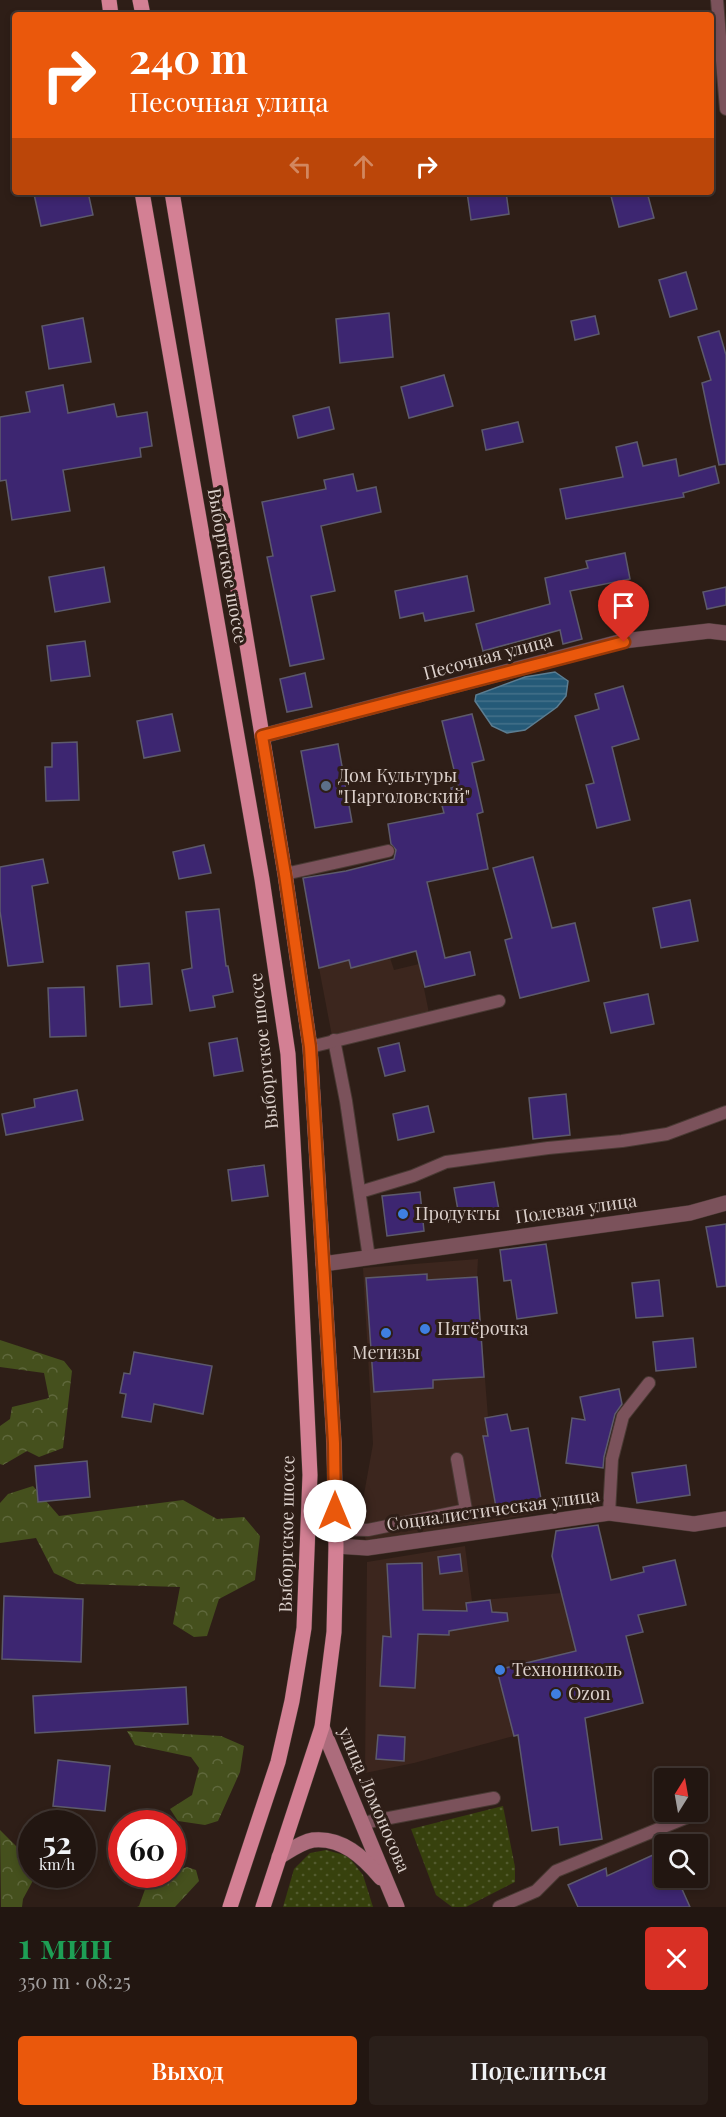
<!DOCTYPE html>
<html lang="ru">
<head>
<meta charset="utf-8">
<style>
	:root { --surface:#221611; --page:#2a1f1a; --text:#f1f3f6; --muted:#a29f9f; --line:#3f3531; --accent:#ea580c }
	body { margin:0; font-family:"Playfair Display",serif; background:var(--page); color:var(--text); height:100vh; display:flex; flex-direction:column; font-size:22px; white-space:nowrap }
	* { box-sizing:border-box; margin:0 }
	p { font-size:20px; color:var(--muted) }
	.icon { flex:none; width:33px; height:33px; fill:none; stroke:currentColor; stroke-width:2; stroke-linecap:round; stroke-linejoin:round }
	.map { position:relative; height:1907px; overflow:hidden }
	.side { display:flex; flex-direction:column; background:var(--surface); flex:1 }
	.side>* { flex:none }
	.top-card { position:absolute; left:12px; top:12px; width:702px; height:183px; border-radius:6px; box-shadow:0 3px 9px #0003,0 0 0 2px var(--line); background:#ea580c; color:#fff; overflow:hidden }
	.needle { width:39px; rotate:11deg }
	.tools { position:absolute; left:654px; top:1768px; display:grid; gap:12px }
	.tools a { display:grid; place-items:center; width:54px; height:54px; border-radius:6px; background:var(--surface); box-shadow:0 3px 9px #0003,0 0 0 2px var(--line); font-size:30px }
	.speed { position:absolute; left:18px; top:1810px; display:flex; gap:12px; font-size:30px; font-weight:700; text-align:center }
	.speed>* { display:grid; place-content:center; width:78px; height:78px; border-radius:50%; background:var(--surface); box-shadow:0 3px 9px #0003,0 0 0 2px var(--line); line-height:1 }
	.speed small { font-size:15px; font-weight:400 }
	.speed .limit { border:9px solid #d22; background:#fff; color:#111 }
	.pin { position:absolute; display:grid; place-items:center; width:51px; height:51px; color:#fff; margin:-62px -26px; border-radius:50% 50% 50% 0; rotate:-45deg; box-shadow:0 0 6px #0007 }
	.pin .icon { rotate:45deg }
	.me { position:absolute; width:66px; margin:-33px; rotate:0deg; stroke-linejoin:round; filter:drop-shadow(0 0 4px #0008) }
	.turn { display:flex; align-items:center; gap:21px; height:126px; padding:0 18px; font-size:27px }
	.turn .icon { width:78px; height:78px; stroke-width:2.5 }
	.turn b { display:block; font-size:42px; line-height:51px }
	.lanes { display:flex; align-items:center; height:57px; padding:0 18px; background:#0003; justify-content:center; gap:30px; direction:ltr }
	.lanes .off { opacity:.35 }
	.round { display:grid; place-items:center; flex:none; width:63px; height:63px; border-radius:6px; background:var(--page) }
	.head { display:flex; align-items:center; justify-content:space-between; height:102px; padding:0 18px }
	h1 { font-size:36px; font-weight:600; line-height:45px; color:#1e9e55 }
	.cta { display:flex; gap:12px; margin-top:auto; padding:12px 18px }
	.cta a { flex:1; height:69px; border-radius:6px; background:var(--accent); color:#fff; font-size:24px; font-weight:600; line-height:69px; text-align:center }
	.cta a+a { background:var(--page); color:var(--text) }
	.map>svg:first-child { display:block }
</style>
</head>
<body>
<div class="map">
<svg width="726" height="1907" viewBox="0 0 726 1907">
	<defs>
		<pattern id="grass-dots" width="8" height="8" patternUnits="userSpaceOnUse" patternTransform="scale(1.5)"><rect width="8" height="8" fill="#37410d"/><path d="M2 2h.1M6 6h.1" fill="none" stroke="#535b2f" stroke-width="1.8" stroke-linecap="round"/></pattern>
		<pattern id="forest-crowns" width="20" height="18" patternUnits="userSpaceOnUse" patternTransform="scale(1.5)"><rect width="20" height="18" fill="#45501d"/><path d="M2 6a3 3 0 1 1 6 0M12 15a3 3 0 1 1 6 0" fill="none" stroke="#5f683c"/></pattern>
		<pattern id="water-rules" width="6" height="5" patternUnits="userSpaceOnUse" patternTransform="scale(1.5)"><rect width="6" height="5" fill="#255a78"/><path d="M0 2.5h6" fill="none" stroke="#44718a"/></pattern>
	</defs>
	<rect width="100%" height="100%" fill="#2e1e17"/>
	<g fill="#3c261e">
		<polygon points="390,958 394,970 419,964 429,1013 332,1036 319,968 349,960 352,968"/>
		<polygon points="478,1259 477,1277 488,1417 507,1414 511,1431 528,1428 544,1512 366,1543 361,1511 373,1444 363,1268"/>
		<polygon points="465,1546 472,1601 562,1593 629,1576 643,1632 627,1636 643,1703 514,1736 414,1763 365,1773 367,1562"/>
	</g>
	<g fill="url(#grass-dots)">
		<polygon points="503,1806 515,1867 515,1882 466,1907 452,1907 436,1895 411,1829"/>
		<polygon points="326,1850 348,1856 363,1875 373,1907 283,1907 294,1869 310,1853"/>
	</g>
	<g fill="url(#forest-crowns)">
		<polygon points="0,1340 64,1361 72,1371 63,1448 39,1457 27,1451 3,1465 0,1464 0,1426 10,1419 12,1407 49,1398 44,1373 0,1367"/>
		<polygon points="33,1486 59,1516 183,1500 217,1519 244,1517 260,1536 255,1580 219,1599 207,1636 194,1637 173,1624 180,1587 77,1584 54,1573 36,1538 0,1543 0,1503 8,1494"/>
		<polygon points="127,1731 221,1736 244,1746 240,1772 218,1821 205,1825 178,1821 170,1809 192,1795 199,1768 191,1757 135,1745"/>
		<polygon points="0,1830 31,1861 32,1875 36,1875 23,1899 22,1907 1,1907"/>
		<polygon points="187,1867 196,1870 199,1881 175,1907 137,1907 139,1906 148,1881 164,1875 172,1875 173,1872"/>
	</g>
	<polygon fill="url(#water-rules)" stroke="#5c7d91" stroke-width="1.5" points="555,672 568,681 566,696 557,707 525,730 507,733 492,726 475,701 476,695 525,677"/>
	<g fill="#3d2671" stroke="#5d5a6c" stroke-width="1.5">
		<polygon points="44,192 88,192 93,215 41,226 34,194"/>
		<polygon points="467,192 506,192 509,214 471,220"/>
		<polygon points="610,192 647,192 654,218 619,227"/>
		<polygon points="686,272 697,309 670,317 659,280"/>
		<polygon points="389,313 393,357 340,363 336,319"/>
		<polygon points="595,316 599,334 575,340 571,321"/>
		<polygon points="83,318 91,362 49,369 42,326"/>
		<polygon points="719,331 726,355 726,464 719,465 702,383 711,380 698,337"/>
		<polygon points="444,375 453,406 409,418 401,387"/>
		<polygon points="63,385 68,413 114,404 117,417 147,412 152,446 140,448 141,457 63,470 70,511 12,520 6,480 0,481 0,417 30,412 26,392"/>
		<polygon points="329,407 334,429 298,438 293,416"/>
		<polygon points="518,422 523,442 486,450 482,430"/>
		<polygon points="637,442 643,466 676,459 679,476 715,466 719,483 683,493 684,497 566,519 560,489 623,477 616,447"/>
		<polygon points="353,474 357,491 376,487 381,512 321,526 335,591 311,596 324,659 290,666 267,557 273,556 262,502 326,489 324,480"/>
		<polygon points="625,553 630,579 570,591 582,639 563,644 560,630 483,651 476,624 550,604 545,578 588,568 586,561"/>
		<polygon points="104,567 110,602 55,612 49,577"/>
		<polygon points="467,576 474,611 425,621 423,613 400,618 395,591"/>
		<polygon points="726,587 726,605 707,609 703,592"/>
		<polygon points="85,641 90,676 51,681 47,646"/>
		<polygon points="305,673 312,707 287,712 280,679"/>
		<polygon points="623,686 639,739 612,747 630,820 597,828 586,785 594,783 575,716 599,709 595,694"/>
		<polygon points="172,714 180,751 144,758 137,721"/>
		<polygon points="472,714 484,760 472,763 483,812 477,814 488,869 427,882 445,958 470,952 475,975 425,987 416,951 351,968 349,960 319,968 303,878 346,871 394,859 396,850 391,844 388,824 444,813 440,798 453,795 451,788 458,786 442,721"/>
		<polygon points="77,742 79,800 46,801 45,767 52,767 52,743"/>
		<polygon points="338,744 352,822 315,828 301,751"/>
		<polygon points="204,845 211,873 179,879 173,852"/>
		<polygon points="533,857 552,928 575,923 589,981 520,998 505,940 512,938 493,868"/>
		<polygon points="43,859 48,883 32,886 43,962 8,966 0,911 0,867"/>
		<polygon points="690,900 698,941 661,948 653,908"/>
		<polygon points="219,909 226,966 228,966 233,992 213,996 215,1007 190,1011 182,970 192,968 186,912"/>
		<polygon points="149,963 152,1004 120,1007 117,966"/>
		<polygon points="84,987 86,1036 50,1037 48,988"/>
		<polygon points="648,994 654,1024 611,1033 604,1003"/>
		<polygon points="237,1038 243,1071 214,1076 209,1043"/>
		<polygon points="399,1043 405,1071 385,1076 378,1048"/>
		<polygon points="77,1090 83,1120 6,1135 2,1114 35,1107 34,1099"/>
		<polygon points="566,1094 570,1135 533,1139 529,1098"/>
		<polygon points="428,1106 434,1132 398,1140 393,1114"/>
		<polygon points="264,1165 268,1196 232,1201 228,1170"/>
		<polygon points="494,1182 499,1210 459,1216 454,1188"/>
		<polygon points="420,1192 424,1231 387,1236 382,1196"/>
		<polygon points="726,1224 726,1286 717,1287 706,1227"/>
		<polygon points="546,1244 557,1313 517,1319 511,1280 504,1281 500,1250"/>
		<polygon points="427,1274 427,1280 477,1277 484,1377 433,1380 433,1388 374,1392 366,1278"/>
		<polygon points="659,1280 663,1316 636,1318 632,1283"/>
		<polygon points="693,1338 696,1367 656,1371 653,1342"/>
		<polygon points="134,1352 212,1366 203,1414 154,1404 151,1422 122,1417 126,1394 120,1393 124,1373 130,1374"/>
		<polygon points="619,1389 622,1404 615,1414 604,1457 603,1468 566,1463 572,1418 585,1420 580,1397"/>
		<polygon points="507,1414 511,1431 528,1428 541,1499 496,1507 483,1436 488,1436 485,1418"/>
		<polygon points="87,1461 90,1497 38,1502 35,1466"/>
		<polygon points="686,1465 690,1495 637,1503 632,1473"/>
		<polygon points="598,1525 611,1580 644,1572 643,1567 675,1560 686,1605 638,1615 643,1632 626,1636 643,1703 585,1718 602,1839 560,1845 558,1827 532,1831 518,1735 514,1736 497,1670 576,1651 552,1556 556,1531"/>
		<polygon points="460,1554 462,1571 440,1574 438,1557"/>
		<polygon points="422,1563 423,1610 467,1611 466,1603 490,1600 492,1612 507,1613 508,1621 449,1631 449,1635 418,1634 415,1688 380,1686 383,1636 391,1637 387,1564"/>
		<polygon points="4,1596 83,1599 81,1662 2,1659"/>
		<polygon points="186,1687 188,1724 35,1733 33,1696"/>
		<polygon points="378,1735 405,1737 404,1761 376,1759"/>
		<polygon points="58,1760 110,1766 105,1811 53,1806"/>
		<polygon points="664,1850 664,1878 677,1878 690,1907 578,1907 568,1885 606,1868 607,1876"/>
	</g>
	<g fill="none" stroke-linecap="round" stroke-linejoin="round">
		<g stroke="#4a3a34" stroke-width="14">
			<g id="lane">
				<polyline points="717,0 726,109"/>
				<polyline points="285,874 388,851"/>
				<polyline points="334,1040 346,1101 369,1258"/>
				<polyline points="310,1047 499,1001"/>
				<polyline points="360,1192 413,1176 446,1162 548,1148 622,1141 667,1134 726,1112"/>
				<polyline points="609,1513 612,1459 623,1416 649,1383"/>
				<polyline points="336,1529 368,1530 466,1510 457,1459"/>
				<polyline points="363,1823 494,1798"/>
				<polyline points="499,1907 536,1891 556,1871 700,1812"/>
			</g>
		</g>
		<g stroke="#4a3a34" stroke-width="16">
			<g id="street">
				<polyline points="262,736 623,641 709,631 726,633"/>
				<polyline points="323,1264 690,1213 726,1203"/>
				<polyline points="336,1546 367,1548 609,1513 694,1524 726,1519"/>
			</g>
		</g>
		<g stroke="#4a3a34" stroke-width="16">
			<g id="secondary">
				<polyline points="322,1727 397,1907"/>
				<path d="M279,1857C289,1851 301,1842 313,1840C342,1837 363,1857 381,1878"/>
			</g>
		</g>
		<g stroke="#4a3a34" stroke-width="16">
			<g id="primary">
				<polyline points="109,0 111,15"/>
				<polyline points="140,0 143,15"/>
				<polyline points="142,192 262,879 288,1054 300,1265 310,1475 304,1628 292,1701 278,1762 230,1907"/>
				<polyline points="172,192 285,874 310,1047 334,1443 336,1546 334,1632 322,1727 263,1907"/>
			</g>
		</g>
		<use href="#lane" stroke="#7b525b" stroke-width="12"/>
		<use href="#street" stroke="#7b525b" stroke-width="15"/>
		<use href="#secondary" stroke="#ac6c7c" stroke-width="15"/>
		<use href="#primary" stroke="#d38094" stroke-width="15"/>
	</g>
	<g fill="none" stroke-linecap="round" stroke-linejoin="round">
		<g stroke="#983908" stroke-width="15">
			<polyline id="route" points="335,1511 334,1443 310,1047 285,874 262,736 624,642"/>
		</g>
		<use href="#route" stroke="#ea580c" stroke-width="10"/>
	</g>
	<circle fill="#5c6f8a" stroke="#2e1e17" stroke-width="2" cx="326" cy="786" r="6"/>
	<g fill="#3f7fe0" stroke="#2e1e17" stroke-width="2">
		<circle cx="403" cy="1214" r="6"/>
		<circle cx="425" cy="1329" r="6"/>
		<circle cx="386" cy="1333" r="6"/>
		<circle cx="500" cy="1670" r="6"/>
		<circle cx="556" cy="1694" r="6"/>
	</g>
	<g text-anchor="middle" stroke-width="6" stroke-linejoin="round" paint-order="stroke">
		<g font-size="18" fill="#dbd0cb" stroke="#2e1e17">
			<text transform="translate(227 566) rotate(80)" y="6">Выборгское шоссе</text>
			<text transform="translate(488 657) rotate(-15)" y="6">Песочная улица</text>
			<text transform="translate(264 1051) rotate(-96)" y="6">Выборгское шоссе</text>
			<text transform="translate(576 1209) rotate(-8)" y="6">Полевая улица</text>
			<text transform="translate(493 1510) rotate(-8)" y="6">Социалистическая улица</text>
			<text transform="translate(287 1534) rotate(-89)" y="6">Выборгское шоссе</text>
			<text transform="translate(374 1800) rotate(67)" y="6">улица Ломоносова</text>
		</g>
		<g font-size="18" fill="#dbd0cb" stroke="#2e1e17" text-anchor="start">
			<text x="338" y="782">Дом Культуры<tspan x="338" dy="21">"Парголовский"</tspan></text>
			<text x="415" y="1220">Продукты</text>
			<text x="437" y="1335">Пятёрочка</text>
			<text x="386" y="1359" text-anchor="middle">Метизы</text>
			<text x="512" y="1676">Технониколь</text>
			<text x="568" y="1700">Ozon</text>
		</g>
	</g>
</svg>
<div class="tools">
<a><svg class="needle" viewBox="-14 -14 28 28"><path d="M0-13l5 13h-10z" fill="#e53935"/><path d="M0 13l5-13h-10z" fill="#a29f9f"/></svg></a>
<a><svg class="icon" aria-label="search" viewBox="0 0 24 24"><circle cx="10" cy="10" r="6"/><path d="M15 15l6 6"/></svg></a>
</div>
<div class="speed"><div>52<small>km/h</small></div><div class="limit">60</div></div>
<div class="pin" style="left:624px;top:642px;background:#d93025"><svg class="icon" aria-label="arrive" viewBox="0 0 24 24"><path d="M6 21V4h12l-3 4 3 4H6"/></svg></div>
<svg class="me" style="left:335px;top:1511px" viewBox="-20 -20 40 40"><circle r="19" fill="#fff"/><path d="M0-13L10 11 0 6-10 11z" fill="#ea580c"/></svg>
<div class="top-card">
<div class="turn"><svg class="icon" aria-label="right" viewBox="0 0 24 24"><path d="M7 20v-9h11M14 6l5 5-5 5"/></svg><div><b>240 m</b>Песочная улица</div></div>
<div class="lanes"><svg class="icon off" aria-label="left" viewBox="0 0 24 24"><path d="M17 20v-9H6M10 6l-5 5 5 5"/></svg><svg class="icon off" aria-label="ahead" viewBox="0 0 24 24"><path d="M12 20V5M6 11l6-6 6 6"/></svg><svg class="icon" aria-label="right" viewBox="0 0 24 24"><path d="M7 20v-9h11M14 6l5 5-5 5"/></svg></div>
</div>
</div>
<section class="side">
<div class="head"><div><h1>1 мин</h1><p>350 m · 08:25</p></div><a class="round" style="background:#d93025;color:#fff"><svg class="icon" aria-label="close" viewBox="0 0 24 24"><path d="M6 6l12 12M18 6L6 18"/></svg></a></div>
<div class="cta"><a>Выход</a><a>Поделиться</a></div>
</section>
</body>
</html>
